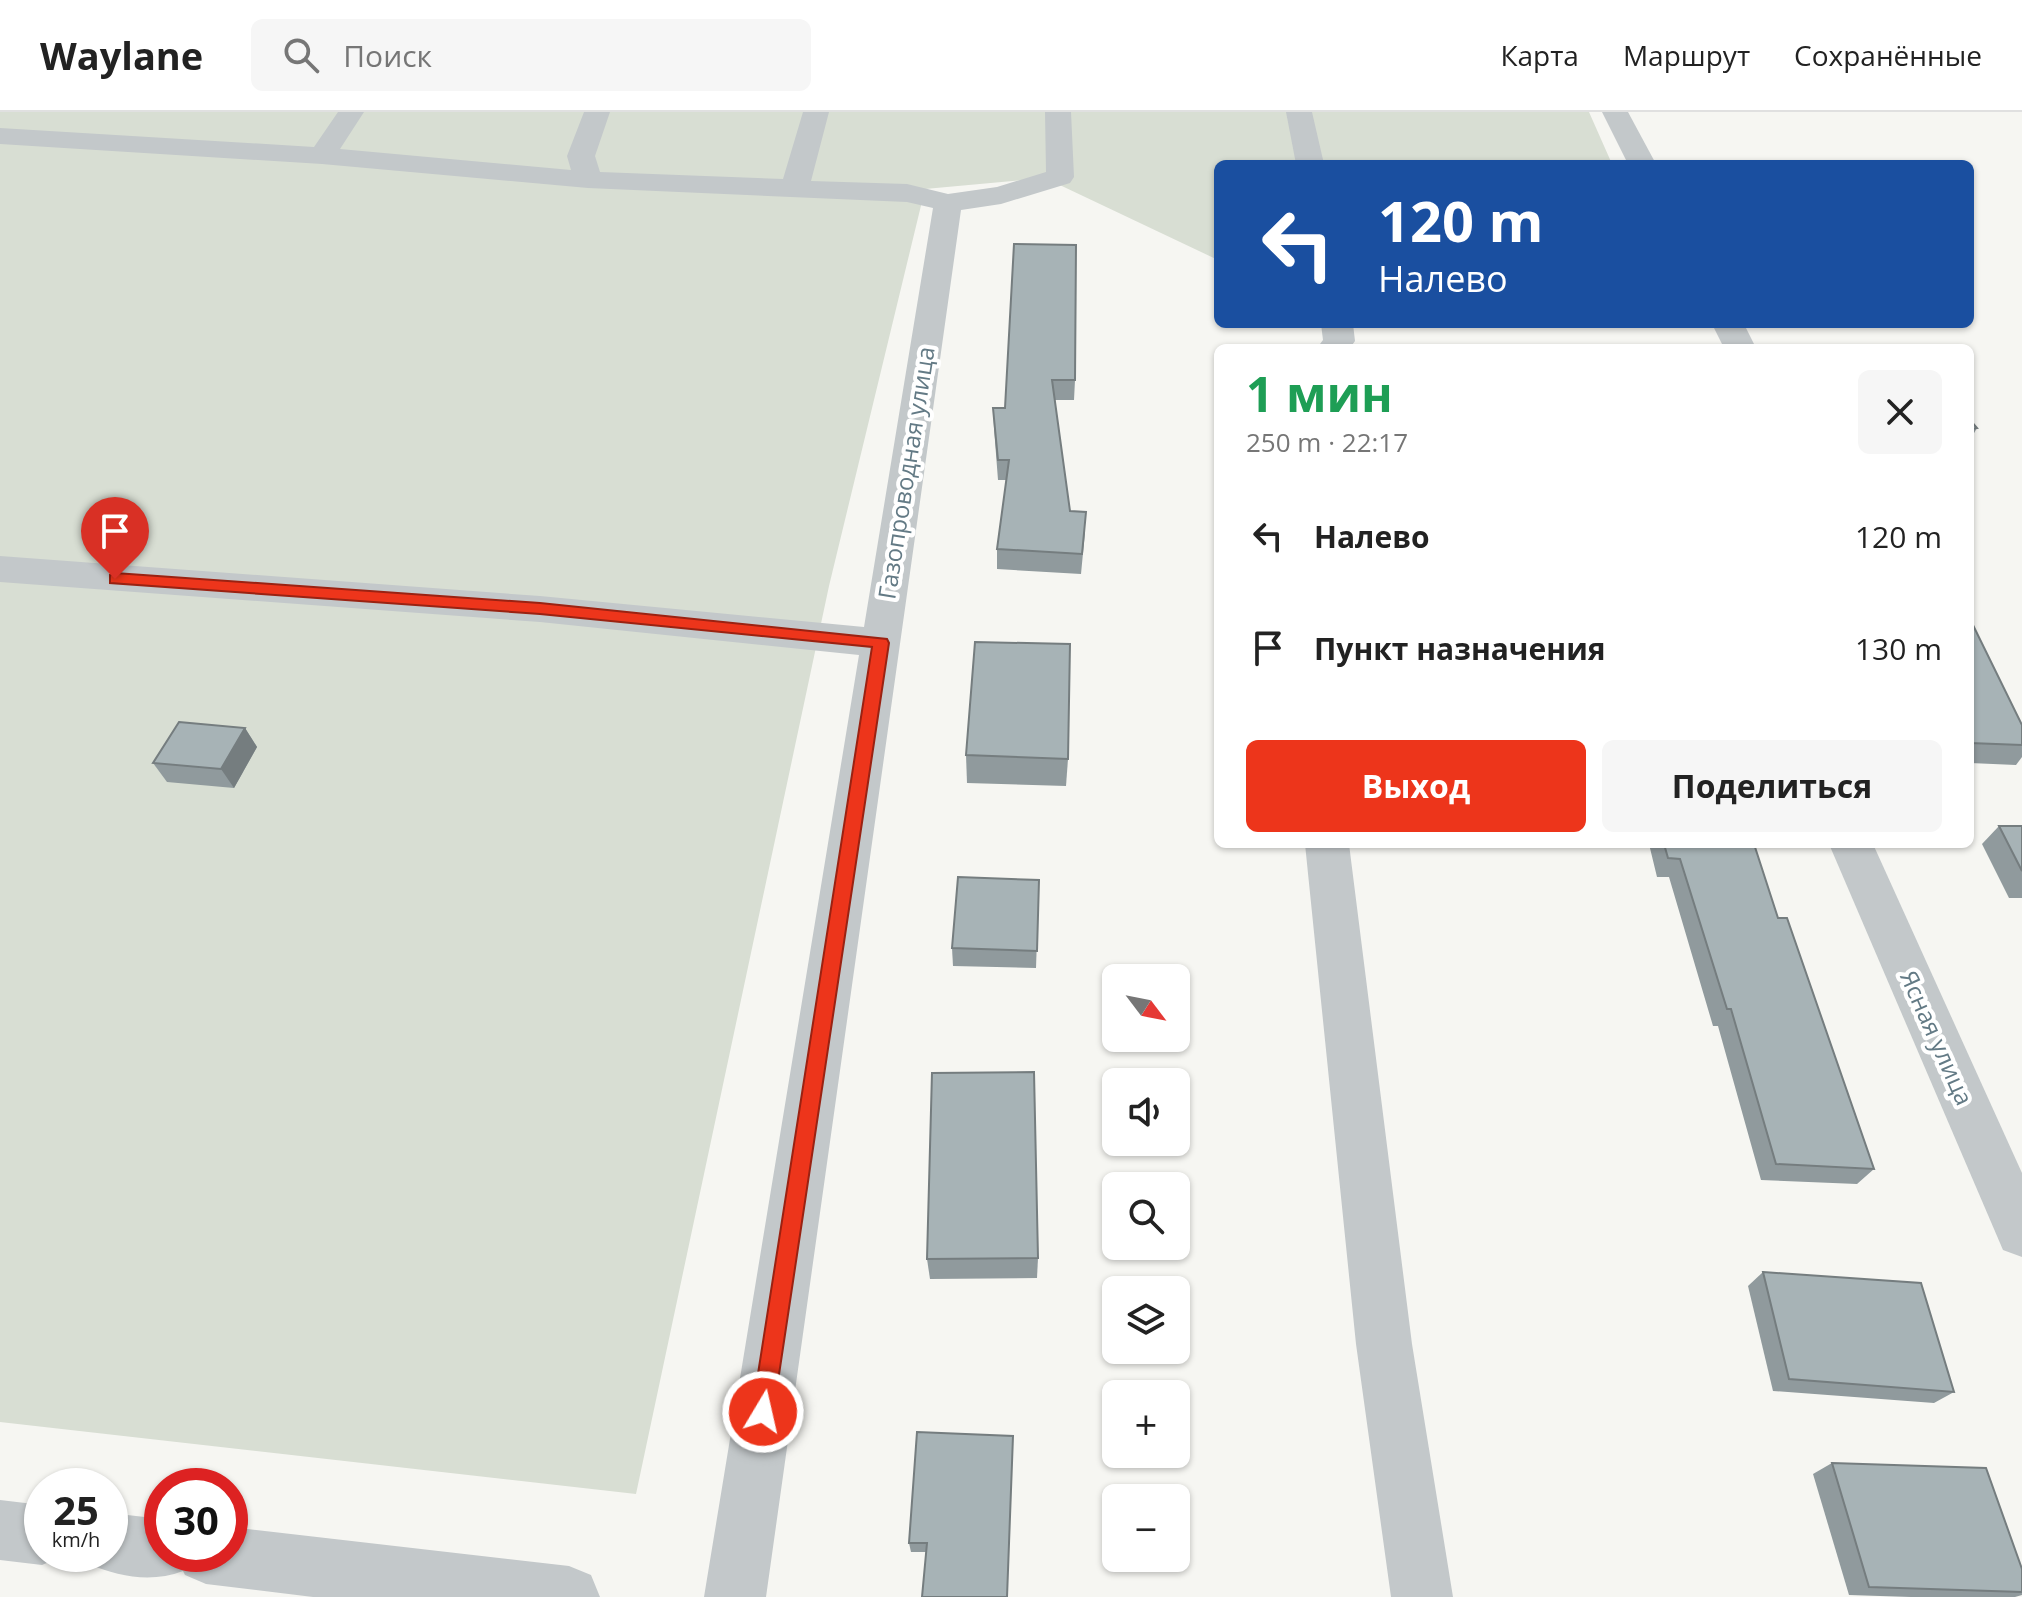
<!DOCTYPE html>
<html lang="ru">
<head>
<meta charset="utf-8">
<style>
	:root { --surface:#fff; --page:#f6f6f6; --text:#222; --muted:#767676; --line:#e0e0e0; --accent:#ed351b }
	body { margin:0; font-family:"Open Sans",sans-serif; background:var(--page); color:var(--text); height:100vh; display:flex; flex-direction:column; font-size:30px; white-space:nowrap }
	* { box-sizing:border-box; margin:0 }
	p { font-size:26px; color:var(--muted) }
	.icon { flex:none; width:44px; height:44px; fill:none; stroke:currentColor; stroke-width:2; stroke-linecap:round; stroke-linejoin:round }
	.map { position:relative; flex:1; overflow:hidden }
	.details { position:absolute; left:1214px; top:232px; width:760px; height:504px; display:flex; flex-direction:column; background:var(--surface); border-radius:12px; box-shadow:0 2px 6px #0004 }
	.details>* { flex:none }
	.hud { position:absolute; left:1214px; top:48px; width:760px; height:168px; border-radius:12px; box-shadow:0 2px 6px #0004; background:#1a4fa0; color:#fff; overflow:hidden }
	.needle { width:52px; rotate:122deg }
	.controls { position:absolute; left:1102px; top:852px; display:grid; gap:16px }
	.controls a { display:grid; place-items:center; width:88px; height:88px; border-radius:12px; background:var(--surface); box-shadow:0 2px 6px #0004; font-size:40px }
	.speed { position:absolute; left:24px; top:1356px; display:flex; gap:16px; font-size:40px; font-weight:700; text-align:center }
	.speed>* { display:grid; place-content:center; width:104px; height:104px; border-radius:50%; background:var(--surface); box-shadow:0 2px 6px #0004; line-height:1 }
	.speed small { font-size:20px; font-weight:400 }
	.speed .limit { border:12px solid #d22; background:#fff; color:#111 }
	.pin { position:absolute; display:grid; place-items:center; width:68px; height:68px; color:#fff; margin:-82px -34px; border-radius:50% 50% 50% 0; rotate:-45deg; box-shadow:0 0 8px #0007 }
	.pin .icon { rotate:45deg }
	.me { position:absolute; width:88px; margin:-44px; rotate:9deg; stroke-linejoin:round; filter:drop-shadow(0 0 6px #0008) }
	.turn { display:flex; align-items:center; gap:28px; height:168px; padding:0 32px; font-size:36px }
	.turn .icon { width:104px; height:104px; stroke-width:2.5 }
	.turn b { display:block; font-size:56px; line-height:68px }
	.round { display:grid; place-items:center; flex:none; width:84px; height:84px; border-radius:12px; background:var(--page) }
	.headline { display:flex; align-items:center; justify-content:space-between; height:136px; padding:0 32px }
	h1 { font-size:48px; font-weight:700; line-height:60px; color:#1e9e55 }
	.button { display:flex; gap:16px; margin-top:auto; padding:16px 32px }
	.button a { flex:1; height:92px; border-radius:12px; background:var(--accent); color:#fff; font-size:32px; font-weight:700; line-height:92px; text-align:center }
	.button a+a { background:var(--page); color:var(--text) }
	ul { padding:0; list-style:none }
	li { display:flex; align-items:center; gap:24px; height:112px; padding:0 32px }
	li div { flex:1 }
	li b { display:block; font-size:30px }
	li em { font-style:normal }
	header { display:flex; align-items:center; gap:48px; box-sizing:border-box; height:112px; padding:0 40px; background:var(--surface); border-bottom:2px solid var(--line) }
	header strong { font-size:38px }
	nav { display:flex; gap:44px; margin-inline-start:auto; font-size:28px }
	.search { width:560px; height:72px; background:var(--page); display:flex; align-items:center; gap:20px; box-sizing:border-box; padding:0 28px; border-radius:12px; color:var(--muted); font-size:30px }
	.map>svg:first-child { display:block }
</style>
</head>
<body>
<header>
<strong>Waylane</strong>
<div class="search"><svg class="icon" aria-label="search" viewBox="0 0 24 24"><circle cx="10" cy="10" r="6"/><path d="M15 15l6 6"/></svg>Поиск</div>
<nav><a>Карта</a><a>Маршрут</a><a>Сохранённые</a></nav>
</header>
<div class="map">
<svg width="2022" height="1485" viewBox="0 0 2022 1485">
	<rect width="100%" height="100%" fill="#f6f6f2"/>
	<polygon fill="#d8ded3" points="0,0 1589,0 1612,52 1218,52 1218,148 1045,66 925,77 829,474 636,1382 0,1310"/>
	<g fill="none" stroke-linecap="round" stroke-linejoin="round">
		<g fill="#c3c8ca" fill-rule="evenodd">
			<polygon points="338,0 364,0 340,37 571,58 567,44 584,0 610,0 595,44 600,60 783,67 803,0 829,0 811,69 907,72 948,82 997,75 1046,60 1045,0 1071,0 1074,65 1070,71 1001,92 961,98 766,1485 704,1485 859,543 540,510 0,470 0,444 540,484 864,515 933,96 907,90 588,76 322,52 0,32 0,16 314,35"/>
			<polygon points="1286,0 1312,0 1324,52 1296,52"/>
			<polygon points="1602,0 1628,0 1656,52 1628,52"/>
			<polygon points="1321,212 1353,212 1355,229 1350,236 1317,236 1323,228"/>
			<polygon points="1712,212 1744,212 1756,236 1724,236"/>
			<polygon points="1305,732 1349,732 1412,1232 1453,1485 1391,1485 1356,1232"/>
			<polygon points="1829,732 1873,732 2022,1061 2022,1145 2003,1138"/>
			<polygon points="0,1388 42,1393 42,1442 63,1444 42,1453 0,1448"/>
			<path d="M110,1401L162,1407V1442H230V1415L569,1454L591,1463L600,1485H313L206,1472L185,1463L183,1459C152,1471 119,1465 89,1452L85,1442H110Z"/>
		</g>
	</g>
	<g fill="#909a9d">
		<polygon points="1014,132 1075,268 1074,288 1055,288 1070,399 1085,420 1081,462 997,457 997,437 1007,368 998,368 994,316 993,296 1005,296"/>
		<polygon points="1970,308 1977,316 1970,328"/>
		<polygon points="1970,507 2022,613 2022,645 2016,653 1970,651"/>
		<polygon points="245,616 257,635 234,676 167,670 153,651"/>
		<polygon points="966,643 1068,647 1066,674 967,671"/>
		<polygon points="1999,714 2022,714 2022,786 2009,786 1982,732"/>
		<polygon points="1649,732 1754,732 1778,806 1874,1057 1857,1072 1761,1068 1718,914 1713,914 1669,765 1657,765"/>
		<polygon points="1039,768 1036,856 953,854 952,836"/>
		<polygon points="1038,1146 1037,1166 930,1167 927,1147"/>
		<polygon points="1763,1160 1954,1280 1934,1291 1773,1279 1748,1174"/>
		<polygon points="1013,1324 926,1440 911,1440 909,1431"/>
		<polygon points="1832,1351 2022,1457 2022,1483 2015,1485 1911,1485 1849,1483 1813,1362"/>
	</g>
	<polygon fill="#757d7f" points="245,616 257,635 234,676 221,657"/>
	<g fill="#a7b3b6" stroke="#757d7f" stroke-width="2">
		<polygon points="1014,132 1076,133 1075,268 1052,268 1070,399 1086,400 1082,442 997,437 1009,348 998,348 993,296 1005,296"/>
		<polygon points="1970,308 1977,316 1970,317"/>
		<polygon points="1970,507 2022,613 2022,633 1970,631"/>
		<polygon points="975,530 1070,532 1068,647 966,643"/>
		<polygon points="179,610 245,616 221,657 153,651"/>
		<polygon points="1999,714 2022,714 2022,759"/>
		<polygon points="1664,732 1754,732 1778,806 1787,806 1874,1057 1776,1052 1731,897 1727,897 1680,747 1668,746"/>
		<polygon points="958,765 1039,768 1037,839 952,836"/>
		<polygon points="1034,960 1038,1146 927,1147 932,961"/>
		<polygon points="1763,1160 1921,1171 1954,1280 1789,1267"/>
		<polygon points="917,1320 1013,1324 1007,1485 922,1485 927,1431 909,1431"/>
		<polygon points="1832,1351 1986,1356 2022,1457 2022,1480 1869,1475"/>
	</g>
	<polygon fill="#ed351b" stroke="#9a2212" stroke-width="2" points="115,461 540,491 887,527 889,531 772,1309 763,1312 755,1309 752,1300 872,535 540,502 110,471 110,463"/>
	<g text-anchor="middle" stroke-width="8" stroke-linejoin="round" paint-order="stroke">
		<g font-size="24" fill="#637a85" stroke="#fff">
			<text transform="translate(907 361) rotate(-81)" y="8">Газопроводная улица</text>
			<text transform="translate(1936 926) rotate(66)" y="8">Ясная улица</text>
		</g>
	</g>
</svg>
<div class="controls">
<a><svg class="needle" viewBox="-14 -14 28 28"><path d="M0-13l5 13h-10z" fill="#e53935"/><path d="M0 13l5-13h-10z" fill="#767676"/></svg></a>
<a><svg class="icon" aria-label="sound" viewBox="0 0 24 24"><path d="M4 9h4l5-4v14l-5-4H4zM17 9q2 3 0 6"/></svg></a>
<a><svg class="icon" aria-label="search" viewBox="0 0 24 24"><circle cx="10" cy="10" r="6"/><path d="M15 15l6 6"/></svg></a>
<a><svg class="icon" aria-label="layers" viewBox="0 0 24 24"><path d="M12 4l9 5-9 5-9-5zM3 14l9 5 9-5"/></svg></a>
<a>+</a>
<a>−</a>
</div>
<div class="speed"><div>25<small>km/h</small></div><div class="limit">30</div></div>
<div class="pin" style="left:115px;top:467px;background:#d93025"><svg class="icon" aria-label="arrive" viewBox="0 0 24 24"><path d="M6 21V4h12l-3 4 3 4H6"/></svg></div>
<svg class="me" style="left:763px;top:1300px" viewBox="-20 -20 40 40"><circle r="17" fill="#ed351b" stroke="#fff" stroke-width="3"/><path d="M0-11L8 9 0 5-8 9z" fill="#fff"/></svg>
<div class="hud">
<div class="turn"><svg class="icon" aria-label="left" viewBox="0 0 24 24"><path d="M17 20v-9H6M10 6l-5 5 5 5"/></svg><div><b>120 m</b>Налево</div></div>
</div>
<section class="details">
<div class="headline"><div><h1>1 мин</h1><p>250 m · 22:17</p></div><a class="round"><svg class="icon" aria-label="close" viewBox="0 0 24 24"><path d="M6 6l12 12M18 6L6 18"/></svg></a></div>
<ul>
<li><svg class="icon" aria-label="left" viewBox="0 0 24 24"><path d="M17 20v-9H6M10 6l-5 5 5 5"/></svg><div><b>Налево</b></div><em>120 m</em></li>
<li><svg class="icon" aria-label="arrive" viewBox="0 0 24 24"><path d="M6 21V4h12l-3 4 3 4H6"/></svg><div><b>Пункт назначения</b></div><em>130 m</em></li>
</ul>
<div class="button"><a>Выход</a><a>Поделиться</a></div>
</section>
</div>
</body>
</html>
